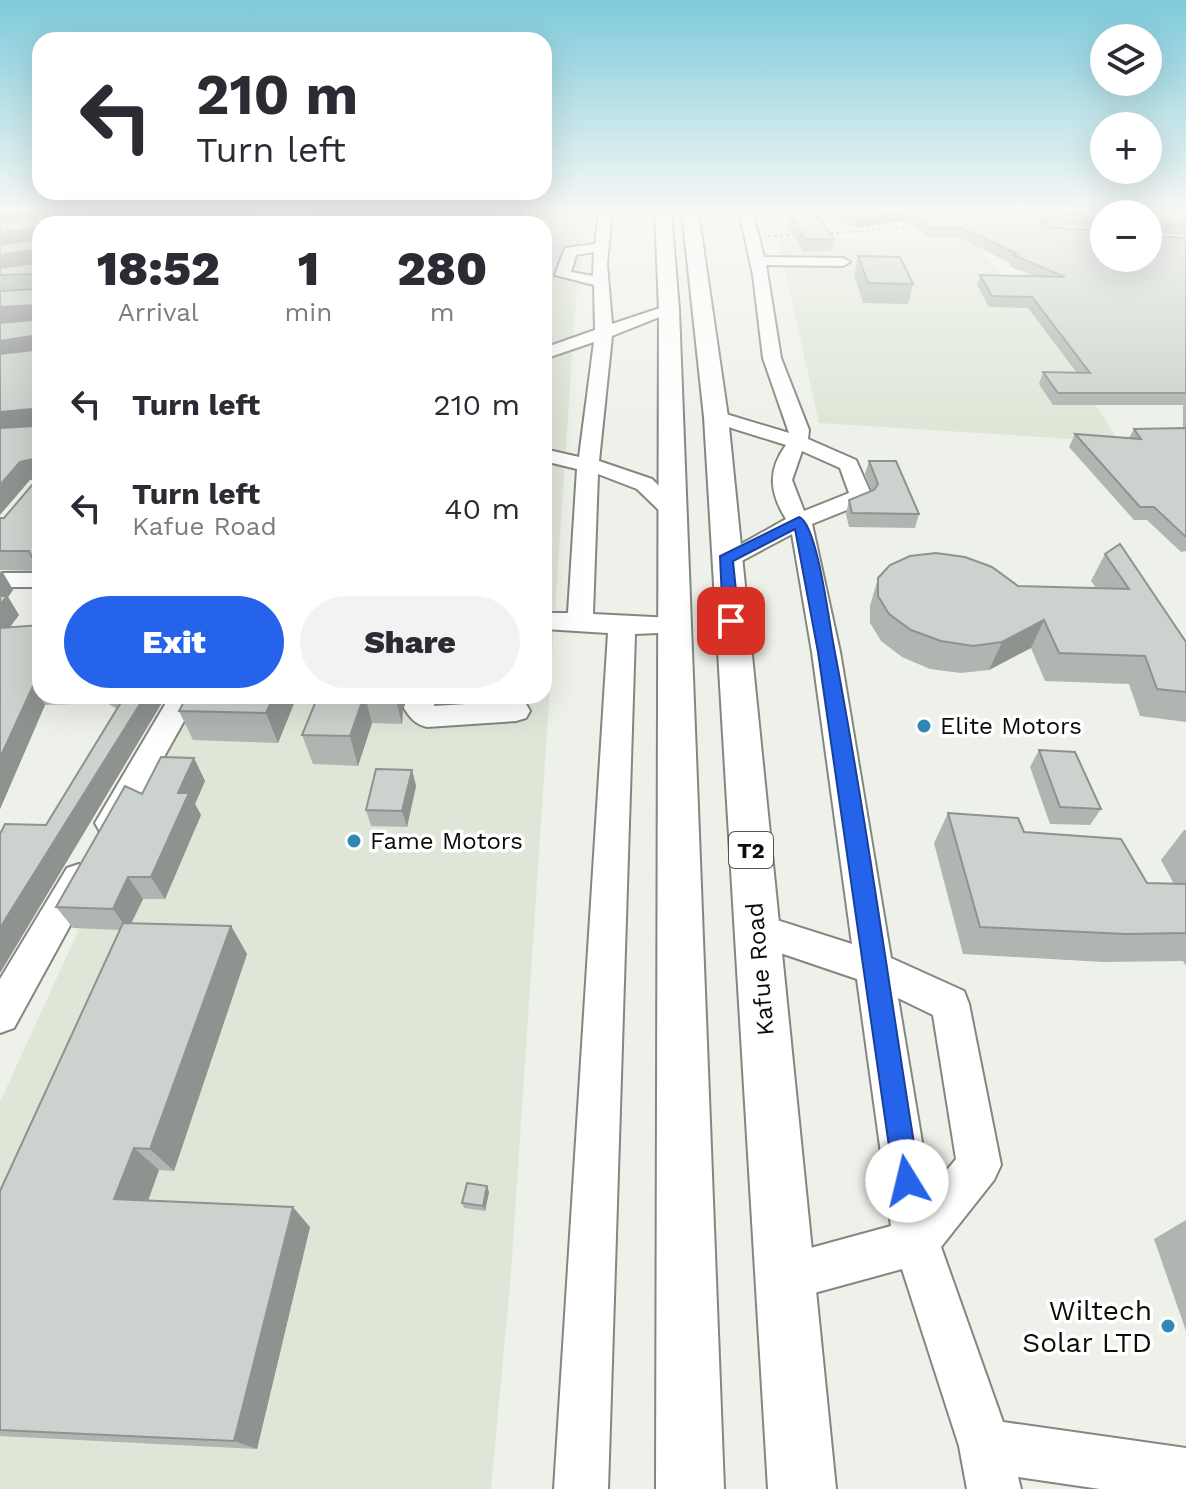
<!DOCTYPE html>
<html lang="en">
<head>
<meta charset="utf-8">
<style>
	:root { --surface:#fff; --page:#f2f2f3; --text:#2b2b33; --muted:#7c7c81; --accent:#2563eb }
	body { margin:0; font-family:"Work Sans",sans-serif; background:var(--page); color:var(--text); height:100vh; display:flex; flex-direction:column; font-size:30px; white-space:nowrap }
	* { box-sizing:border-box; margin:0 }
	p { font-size:26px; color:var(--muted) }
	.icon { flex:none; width:44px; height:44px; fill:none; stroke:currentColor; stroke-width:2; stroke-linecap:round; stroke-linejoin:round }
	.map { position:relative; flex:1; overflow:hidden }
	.panel { position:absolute; left:32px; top:216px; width:520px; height:488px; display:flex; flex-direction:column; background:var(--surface); border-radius:24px; box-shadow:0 8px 32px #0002 }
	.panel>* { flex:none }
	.top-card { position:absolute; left:32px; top:32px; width:520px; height:168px; border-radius:24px; box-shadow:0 8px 32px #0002; background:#fff; color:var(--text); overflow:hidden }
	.tools { position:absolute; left:1090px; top:24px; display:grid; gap:16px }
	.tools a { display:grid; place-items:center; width:72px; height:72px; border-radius:50%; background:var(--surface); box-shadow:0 8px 32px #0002; font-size:40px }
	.pin { position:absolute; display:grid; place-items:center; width:68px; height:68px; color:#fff; margin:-34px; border-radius:16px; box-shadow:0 4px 12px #0006 }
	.me { position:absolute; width:88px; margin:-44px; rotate:351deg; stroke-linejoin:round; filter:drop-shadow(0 0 6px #0008) }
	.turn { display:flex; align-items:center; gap:28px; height:168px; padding:0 32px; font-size:36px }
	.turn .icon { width:104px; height:104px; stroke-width:2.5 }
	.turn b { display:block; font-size:56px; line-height:68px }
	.eta { display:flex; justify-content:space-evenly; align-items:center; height:136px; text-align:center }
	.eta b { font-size:48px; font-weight:800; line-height:56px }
	.action { display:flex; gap:16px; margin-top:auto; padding:16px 32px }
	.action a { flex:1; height:92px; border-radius:48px; background:var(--accent); color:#fff; font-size:32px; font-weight:800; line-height:92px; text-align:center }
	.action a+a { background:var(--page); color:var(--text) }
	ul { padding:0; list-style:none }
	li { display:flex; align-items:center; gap:24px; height:104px; padding:0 32px }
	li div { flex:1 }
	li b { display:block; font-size:30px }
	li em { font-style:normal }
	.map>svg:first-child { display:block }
</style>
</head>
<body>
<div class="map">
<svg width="1186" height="1489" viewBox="0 0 1186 1489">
	<rect width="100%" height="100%" fill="#eef1e9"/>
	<g fill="#dfe6d7">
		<polygon points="150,211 588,211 576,296 511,1274 491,1489 0,1489 0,1102 123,833 177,734 184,696 544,696 544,224 153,224"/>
		<polygon points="778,239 971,239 1044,322 1119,442 819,423"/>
	</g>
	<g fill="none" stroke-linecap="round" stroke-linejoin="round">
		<g stroke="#848780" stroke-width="4">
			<g id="minor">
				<polygon points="304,211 319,211 304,224 289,224"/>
				<polygon points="525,211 538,211 534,224 520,224"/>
				<path d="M599,211H612L607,264L612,324L669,305L677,310L612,336L599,461L652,479L683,510L672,517L664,515L637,489L598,474L593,614L673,618L682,620L686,626L682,632L635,634L608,1489H554L608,633L544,629V613H568L577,469L544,461V449L579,457L594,342L544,359V348L595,330L594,285L555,275L565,248L595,244ZM594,252L593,276L571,272L576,255Z"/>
				<path d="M739,211H752L764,257L843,258L850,262L843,266L766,265L781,358L809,430L808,439L856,460L872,496L869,501L812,524L840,652L891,958L964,991L969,1004L1001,1165L994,1180L941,1247L1003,1422L1186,1448V1489H1100L1018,1477L1021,1489H967L959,1446L902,1269L785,1301L768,1295L762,1278L768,1261L785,1255L891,1226L857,979L745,941L740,930L745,919L758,914L852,944L812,652L792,534L734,565L725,567L713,560L786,519C770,493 767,471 786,445L709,421L706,417L716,411L789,433L763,358L753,275ZM802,451L840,468L849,493L804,511L792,480ZM898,998L933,1015L956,1159L930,1190Z"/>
				<rect x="0" y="573" width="40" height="14"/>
				<polygon points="170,696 198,696 122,832 111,836 100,832 95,823"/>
				<path d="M407,696H435L434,706L516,701L526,704L530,711L526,718L516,721L427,727C415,724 410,718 404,708Z"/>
				<polygon points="79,864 91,868 96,878 14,1028 0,1033 0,979 67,868"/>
			</g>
		</g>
		<g stroke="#848780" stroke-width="4">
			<g id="major">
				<polygon points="655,211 671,211 679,310 724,1489 656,1489 659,310"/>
				<polygon points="682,211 698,211 728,417 836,1489 768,1489 704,417"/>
			</g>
		</g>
		<g stroke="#939690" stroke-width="2" stroke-dasharray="3 3" stroke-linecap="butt">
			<polyline points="824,234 918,226"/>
			<polyline points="768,236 798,235"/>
		</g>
		<use href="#minor" fill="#fff" fill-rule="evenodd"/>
		<use href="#major" fill="#fff" fill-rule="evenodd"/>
	</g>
	<g fill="#afb5b0" fill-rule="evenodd">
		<polygon points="0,211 250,211 255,222 40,224 40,571 0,570 0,518 4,518 33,484 33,479 30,480 0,291"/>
		<path d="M821,211H1186V235L1152,233V236L1186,238V551L1181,552L1147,520H1134L1069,447L1075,434L1129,438L1134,429L1183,428V405H1053L1039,384L1043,372L1077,373L1028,308L989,307L977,285L980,275L1034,276L1009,266L1010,263L958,237L930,238L907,220L856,228ZM1104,214L1148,258L1044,226L1047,224L1104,228Z"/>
		<polygon points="790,214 834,239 831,251 803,252 788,226"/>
		<polygon points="858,256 913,284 908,304 863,303 854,275"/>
		<polygon points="869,461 919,514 915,528 849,527 846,514 849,500 872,491 865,474"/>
		<polygon points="1105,554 1186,642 1186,722 1140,716 1129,684 1045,681 1031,648 989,670 961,673 930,669 902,657 881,641 870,623 870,606 878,578 1018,586 1096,588 1091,581"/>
		<polygon points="0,571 2,571 13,590 8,597 19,615 10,627 40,625 40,696 166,696 0,973 46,825 117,709 102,700 100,703 45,705 0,809"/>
		<polygon points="297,696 278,743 193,740 179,711"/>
		<polygon points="318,696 404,696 402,724 372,723 358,766 313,764 302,735"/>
		<polygon points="1039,750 1101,809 1090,825 1050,824 1030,767"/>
		<polygon points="194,758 205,781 195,804 201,815 165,899 143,899 131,923 231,926 247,954 174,1171 159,1170 148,1201 310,1227 257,1449 0,1436 0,1191 121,930 73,928 56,907 142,794"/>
		<polygon points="412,770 416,786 407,827 371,826 366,810"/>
		<polygon points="948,813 1024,832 1147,883 1174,884 1161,860 1184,830 1186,830 1186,966 1183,961 1103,962 963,954 934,843"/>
		<polygon points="489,1192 485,1211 464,1208 462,1203"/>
		<polygon points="1186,1220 1186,1331 1154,1239"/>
	</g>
	<g fill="#8f9390">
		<polygon points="0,211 36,211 40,220 0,224"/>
		<polygon points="516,211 521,211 517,224 515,224"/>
		<polygon points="901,211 909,211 907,220 856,228 858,218"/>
		<polygon points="1051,214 1047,224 1037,230 1040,220"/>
		<polygon points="34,228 40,242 0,248 0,233"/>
		<polygon points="33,250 40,265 0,271 0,255"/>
		<polygon points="35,305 40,321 0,324 0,307"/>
		<polygon points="32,336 40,352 0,358 0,341"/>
		<polygon points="31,409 40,427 0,431 0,412"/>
		<polygon points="33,459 40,478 30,480 0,515 0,485 20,462"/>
		<polygon points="2,571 13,590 8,597 19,615 0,640 0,573"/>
		<polygon points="1044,620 1031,648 989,670 1002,642"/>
		<polygon points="33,686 45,705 0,809 0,758"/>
		<polygon points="95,696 100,696 102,700 100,703"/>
		<polygon points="145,696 166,696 0,973 0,928"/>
		<polygon points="274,696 297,696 278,743 266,713"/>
		<polygon points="364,696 365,696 372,723 358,766 350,736"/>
		<polygon points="395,696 404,696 402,724"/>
		<polygon points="194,758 205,781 195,804 201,815 165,899 151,877 178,793"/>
		<polygon points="412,770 416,786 407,827 402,811"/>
		<polygon points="128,877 143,899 128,930 113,909"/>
		<polygon points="231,926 247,954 174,1171 150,1149"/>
		<polygon points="134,1148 159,1170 141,1220 114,1199"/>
		<polygon points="487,1186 489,1192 485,1211 483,1206"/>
		<polygon points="293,1207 310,1227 257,1449 234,1441"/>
	</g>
	<g fill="#ccd2cd" stroke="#8f9390" stroke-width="2" fill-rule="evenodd">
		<polygon points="41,211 250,211 255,222 291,218 296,224 40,224 40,557 32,557 29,551 0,551 0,518 4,518 33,484 33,459 20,462 0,485 0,428 33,426 31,409 0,412 0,354 35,350 32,336 0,341 0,323 33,320 35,305 0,307 0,291 33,289 35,274 0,275 0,268 36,263 33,250 0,255 0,245 36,240 34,228 0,233 0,222 34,220"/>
		<polygon points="324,211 516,211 515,224 312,224"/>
		<polygon points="844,211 901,211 858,218"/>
		<path d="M911,211H1186V225L1150,223L1152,236L1186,238V393H1058L1043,372L1090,373L1032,297L992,296L980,275L1065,277L1013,255L1018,254L960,227L932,228ZM1051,214L1104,218V214H1148V258H1104V231L1045,227L1040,220Z"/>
		<polygon points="790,214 817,215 834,239 805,239"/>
		<polygon points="858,256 900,257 913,284 868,283"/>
		<polygon points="1186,428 1186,537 1154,507 1140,507 1075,434 1141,439 1134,429"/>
		<polygon points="869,461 896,461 919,514 852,513 849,500 874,490 878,484"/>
		<polygon points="1120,544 1186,642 1186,692 1157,689 1145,656 1059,653 1044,620 1002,642 973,646 941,641 911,630 889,614 878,596 878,578 890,565 910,556 936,553 965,557 992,567 1018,586 1129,589 1105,554"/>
		<polygon points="0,596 7,596 0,605"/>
		<polygon points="40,625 40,686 33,686 0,758 0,628"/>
		<polygon points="118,696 145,696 0,928 0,834 5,824 46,825 123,699"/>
		<polygon points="187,696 274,696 266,713 179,711"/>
		<polygon points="318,696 364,696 350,736 302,735"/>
		<polygon points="1039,750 1075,752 1101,809 1060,807"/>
		<polygon points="161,757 194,758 178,793 189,793 151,877 128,877 113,909 56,907 125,786 142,794"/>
		<polygon points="376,769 412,770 402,811 366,810"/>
		<polygon points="948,813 1018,818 1024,832 1121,839 1147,883 1186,884 1186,933 1126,934 980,927"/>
		<polygon points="123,923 231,926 150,1149 134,1148 114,1199 293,1207 234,1441 0,1430 0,1191"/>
		<polygon points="467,1183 487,1186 483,1206 462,1203"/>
	</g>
	<linearGradient id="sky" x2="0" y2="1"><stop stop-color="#7ecadb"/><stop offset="0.5" stop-color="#f7f9f5"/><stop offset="1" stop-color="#f7f9f5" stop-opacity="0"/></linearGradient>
	<rect width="1186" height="420" fill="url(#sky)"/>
	<path fill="#2563eb" stroke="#184099" stroke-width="2" d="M799,517C817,523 829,621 833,642C867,821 891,1002 920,1181L916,1191L907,1195L898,1191L894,1181L818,652L795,529L733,561L739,621L731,626L723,621L720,556Z"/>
	<g fill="#3086b5" stroke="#fff" stroke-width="3">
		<circle cx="924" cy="726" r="8"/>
		<circle cx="354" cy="841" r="8"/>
		<circle cx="1168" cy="1326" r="8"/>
	</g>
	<g text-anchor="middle" stroke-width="7" stroke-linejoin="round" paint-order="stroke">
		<rect fill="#fff" stroke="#545654" stroke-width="2" x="729" y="832" width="44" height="36" rx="6"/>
		<g font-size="22" font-weight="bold" fill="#0b0d0a">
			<text x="751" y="858">T2</text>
		</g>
		<g font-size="24" fill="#0b0d0a" stroke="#fff" text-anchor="start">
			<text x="940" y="734">Elite Motors</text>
			<text x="370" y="849">Fame Motors</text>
		</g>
		<g font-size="24" fill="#0b0d0a" stroke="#fff">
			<text transform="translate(760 969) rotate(-95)" y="8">Kafue Road</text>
		</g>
		<g font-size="28" fill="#0b0d0a" stroke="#fff" text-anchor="end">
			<text x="1152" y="1320">Wiltech<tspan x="1152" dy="32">Solar LTD</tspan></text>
		</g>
	</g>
</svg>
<div class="tools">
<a><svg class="icon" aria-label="layers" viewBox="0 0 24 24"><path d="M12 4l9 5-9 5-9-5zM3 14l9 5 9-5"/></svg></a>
<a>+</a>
<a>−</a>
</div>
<div class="pin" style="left:731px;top:621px;background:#d93025"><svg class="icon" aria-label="arrive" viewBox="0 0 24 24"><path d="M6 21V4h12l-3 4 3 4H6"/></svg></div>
<svg class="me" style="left:907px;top:1181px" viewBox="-20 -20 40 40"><circle r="19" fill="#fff"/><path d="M0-13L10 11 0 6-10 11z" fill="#2563eb"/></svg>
<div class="top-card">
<div class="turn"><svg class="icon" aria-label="left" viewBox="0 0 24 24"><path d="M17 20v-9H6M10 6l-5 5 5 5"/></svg><div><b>210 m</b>Turn left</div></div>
</div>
<section class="panel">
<div class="eta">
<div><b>18:52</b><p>Arrival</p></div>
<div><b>1</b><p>min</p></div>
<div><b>280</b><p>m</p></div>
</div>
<ul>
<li><svg class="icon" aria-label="left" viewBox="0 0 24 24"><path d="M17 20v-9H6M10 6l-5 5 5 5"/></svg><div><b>Turn left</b></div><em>210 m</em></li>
<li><svg class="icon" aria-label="left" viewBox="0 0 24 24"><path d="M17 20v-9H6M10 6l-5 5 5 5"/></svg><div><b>Turn left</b><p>Kafue Road</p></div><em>40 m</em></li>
</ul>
<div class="action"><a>Exit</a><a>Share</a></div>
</section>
</div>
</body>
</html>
